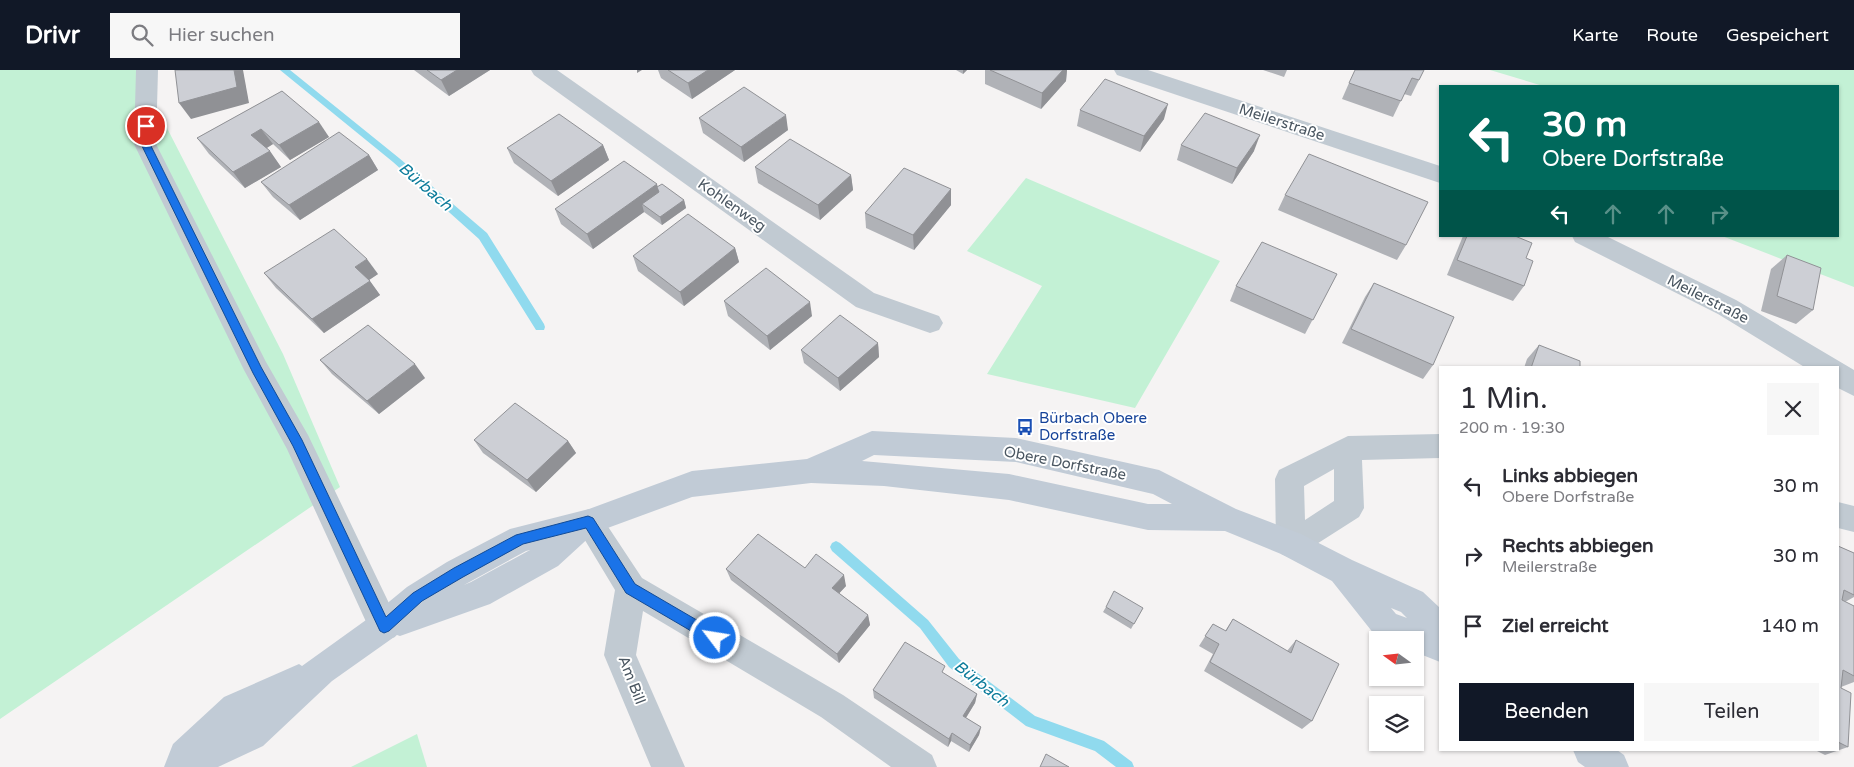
<!DOCTYPE html>
<html lang="de">
<head>
<meta charset="utf-8">
<style>
	:root { --surface:#fff; --page:#f7f7f7; --text:#2b2b33; --muted:#7c7c81; --accent:#111827 }
	body { margin:0; font-family:"Varela Round",sans-serif; background:var(--page); color:var(--text); height:100vh; display:flex; flex-direction:column; font-size:19px; white-space:nowrap }
	* { box-sizing:border-box; margin:0 }
	p { font-size:16px; color:var(--muted) }
	.icon { flex:none; width:28px; height:28px; fill:none; stroke:currentColor; stroke-width:2; stroke-linecap:round; stroke-linejoin:round }
	.map { position:relative; flex:1; overflow:hidden }
	.details { position:absolute; left:1439px; top:296px; width:400px; height:385px; display:flex; flex-direction:column; background:var(--surface); border-radius:0px; box-shadow:0 1px 4px #0004 }
	.details>* { flex:none }
	.guide { position:absolute; left:1439px; top:15px; width:400px; height:152px; border-radius:0px; box-shadow:0 1px 4px #0004; background:#00695c; color:#fff; overflow:hidden }
	.needle { width:32px; rotate:285deg }
	.buttons { position:absolute; left:1369px; top:561px; display:grid; gap:10px }
	.buttons a { display:grid; place-items:center; width:55px; height:55px; border-radius:0px; background:var(--surface); box-shadow:0 1px 4px #0004; font-size:25px }
	.pin { position:absolute; display:grid; place-items:center; width:42px; height:42px; color:#fff; margin:-21px; border:2px solid #fff; border-radius:50%; box-shadow:0 1px 5px #0007 }
	.me { position:absolute; width:55px; margin:-28px; rotate:301deg; stroke-linejoin:round; filter:drop-shadow(0 0 4px #0008) }
	.turn { display:flex; align-items:center; gap:18px; height:105px; padding:0 20px; font-size:22px }
	.turn .icon { width:65px; height:65px; stroke-width:2.5 }
	.turn b { display:block; font-size:35px; line-height:42px }
	.lanes { display:flex; align-items:center; height:48px; padding:0 20px; background:#0003; justify-content:center; gap:25px; direction:ltr }
	.lanes .off { opacity:.35 }
	.round { display:grid; place-items:center; flex:none; width:52px; height:52px; border-radius:0px; background:var(--page) }
	.overview { display:flex; align-items:center; justify-content:space-between; height:85px; padding:0 20px }
	h1 { font-size:30px; font-weight:600; line-height:38px }
	.primary-button { display:flex; gap:10px; margin-top:auto; padding:10px 20px }
	.primary-button a { flex:1; height:58px; border-radius:0px; background:var(--accent); color:#fff; font-size:20px; font-weight:600; line-height:58px; text-align:center }
	.primary-button a+a { background:var(--page); color:var(--text) }
	ul { padding:0; list-style:none }
	li { display:flex; align-items:center; gap:15px; height:70px; padding:0 20px }
	li div { flex:1 }
	li b { display:block; font-size:19px }
	li em { font-style:normal }
	header { display:flex; align-items:center; gap:30px; box-sizing:border-box; height:70px; padding:0 25px; background:var(--accent); color:#fff }
	header strong { font-size:24px }
	nav { display:flex; gap:28px; margin-inline-start:auto; font-size:18px }
	.search { width:350px; height:45px; background:var(--page); display:flex; align-items:center; gap:12px; box-sizing:border-box; padding:0 18px; border-radius:0px; color:var(--muted); font-size:19px }
	.map>svg:first-child { display:block }
</style>
</head>
<body>
<header>
<strong>Drivr</strong>
<div class="search"><svg class="icon" aria-label="search" viewBox="0 0 24 24"><circle cx="10" cy="10" r="6"/><path d="M15 15l6 6"/></svg>Hier suchen</div>
<nav><a>Karte</a><a>Route</a><a>Gespeichert</a></nav>
</header>
<div class="map">
<svg width="1854" height="697" viewBox="0 0 1854 697">
	<rect width="100%" height="100%" fill="#f5f3f3"/>
	<g fill="#c3f1d5">
		<polygon points="0,0 146,0 149,23 283,284 340,417 0,649"/>
		<polygon points="1490,0 1854,0 1854,217 1722,166 1838,166 1838,16 1543,16"/>
		<polygon points="1026,108 1220,191 1135,338 987,304 1042,216 967,181"/>
		<polygon points="417,664 427,697 351,697"/>
	</g>
	<g fill="none" stroke-linecap="round" stroke-linejoin="round">
		<g fill="#90daee" fill-rule="evenodd">
			<polygon points="280,0 290,0 399,88 487,163 544,254 545,257 544,260 536,260 479,169 393,92"/>
			<polygon points="836,471 840,473 928,550 959,589 1035,646 1104,671 1132,692 1134,697 1116,697 1095,681 1026,656 949,597 920,558 832,481 830,477 832,473"/>
		</g>
		<g fill="#c1cad2" fill-rule="evenodd">
			<polygon points="136,0 158,0 156,74 266,292 308,365 400,556 395,567 384,571 373,567 287,379 244,300 134,74"/>
			<polygon points="531,0 557,0 874,223 939,246 943,253 939,260 930,263 856,237 534,5"/>
			<polygon points="1114,0 1148,0 1440,96 1440,113 1117,5"/>
			<polygon points="1572,166 1606,166 1736,230 1854,300 1854,326 1838,318 1838,298 1806,298 1718,244 1575,172"/>
			<path d="M1440,364V388L1362,390L1364,438L1359,447L1301,484L1291,488L1281,484L1276,474L1275,409L1279,400L1348,366ZM1334,399V431L1305,450L1304,416Z"/>
			<polygon points="1838,432 1854,436 1854,462 1838,458"/>
			<polygon points="589,439 599,443 642,508 843,625 932,685 937,697 891,697 821,647 643,541 636,585 685,697 651,697 604,585 615,520 574,452 579,443"/>
		</g>
		<g fill="#c1cbd6" fill-rule="evenodd">
			<path d="M872,361L1016,368L1159,400L1236,439L1301,464L1352,490L1423,522L1440,538V592L1415,582V570H1387L1374,564L1332,511L1281,484L1225,461L1148,460L1009,430L884,416L811,413L692,427L594,463L558,496L490,534L400,566L397,565L332,611L263,676L218,697H164L173,674L224,627L299,594L302,596L373,545L407,517L447,492L510,459L589,439L692,401L807,389ZM874,385L1016,392L1153,424L1172,434H1148L1009,404L862,391ZM530,480L471,512L464,515L526,481ZM1391,538L1401,542L1407,548L1396,544Z"/>
			<polygon points="1573,680 1617,680 1624,685 1629,697 1585,697 1578,692"/>
		</g>
	</g>
	<g fill="#b0b2b7">
		<polygon points="414,0 490,0 449,26"/>
		<polygon points="658,0 735,0 692,29 661,8"/>
		<polygon points="956,0 967,0 963,4"/>
		<polygon points="985,0 1067,0 1066,11 1041,39 985,14"/>
		<polygon points="1263,0 1287,0 1284,7"/>
		<polygon points="1424,0 1411,26 1404,24 1393,47 1342,29 1349,13"/>
		<polygon points="282,21 329,67 290,90 273,74 267,78 281,97 245,118 209,84 197,68"/>
		<polygon points="1080,40 1164,49 1140,82 1077,56"/>
		<polygon points="699,48 788,60 744,92 703,63"/>
		<polygon points="603,75 609,90 558,126 514,93 507,78"/>
		<polygon points="1181,75 1254,81 1232,114 1177,90"/>
		<polygon points="369,85 378,100 300,150 273,127 261,112"/>
		<polygon points="755,97 851,105 853,120 820,150 758,113"/>
		<polygon points="657,114 657,117 684,130 686,138 662,155 644,142 593,179 561,154 555,139"/>
		<polygon points="951,119 951,135 914,180 866,158 865,143"/>
		<polygon points="1285,125 1406,175 1397,190 1278,140"/>
		<polygon points="1463,166 1515,166 1524,216 1513,231 1447,205"/>
		<polygon points="735,178 739,192 684,236 638,201 633,186"/>
		<polygon points="1787,185 1813,240 1796,254 1761,241 1771,199"/>
		<polygon points="264,203 378,204 369,210 380,225 324,263 276,218"/>
		<polygon points="1337,204 1305,264 1230,231 1236,216"/>
		<polygon points="1374,213 1433,295 1423,309 1342,273 1365,227"/>
		<polygon points="724,231 812,246 770,280 728,246"/>
		<polygon points="878,273 879,287 840,321 804,293 801,280"/>
		<polygon points="1539,275 1580,298 1524,298 1527,289"/>
		<polygon points="320,290 425,308 379,344 332,304"/>
		<polygon points="474,370 568,371 576,383 536,422 483,383"/>
		<polygon points="1838,476 1854,483 1854,527 1845,532 1854,536 1854,612 1841,617 1848,677 1825,685 1815,680 1838,680"/>
		<polygon points="805,498 846,516 839,523 868,545 870,555 839,593 731,510 726,499"/>
		<polygon points="1106,537 1143,538 1131,559 1103,542"/>
		<polygon points="1233,549 1287,581 1296,570 1312,651 1302,659 1204,601 1213,584 1199,576 1213,554 1225,561"/>
		<polygon points="944,604 977,624 975,633 966,648 981,657 979,665 969,682 951,671 948,677 874,628 873,620"/>
	</g>
	<g fill="#909195">
		<polygon points="234,0 243,0 249,33 191,49 179,33"/>
		<polygon points="457,0 490,0 449,26 441,10"/>
		<polygon points="637,0 642,0 637,3"/>
		<polygon points="708,0 735,0 692,29 688,13"/>
		<polygon points="963,0 967,0 963,4"/>
		<polygon points="1063,0 1067,0 1066,11 1041,39 1042,23"/>
		<polygon points="1168,34 1164,49 1140,82 1144,66"/>
		<polygon points="786,45 788,60 744,92 741,77"/>
		<polygon points="319,52 329,67 290,90 279,75"/>
		<polygon points="261,59 273,74 263,80 251,65"/>
		<polygon points="1260,65 1254,81 1232,114 1237,98"/>
		<polygon points="603,75 609,90 558,126 551,111"/>
		<polygon points="270,81 281,97 245,118 233,102"/>
		<polygon points="369,85 378,100 300,150 289,135"/>
		<polygon points="851,105 853,120 820,150 818,135"/>
		<polygon points="657,114 661,130 642,134 644,142 593,179 587,164"/>
		<polygon points="951,119 951,135 914,180 913,165"/>
		<polygon points="684,130 686,138 662,155 660,147"/>
		<polygon points="735,178 739,192 684,236 680,222"/>
		<polygon points="367,189 378,204 366,212 355,197"/>
		<polygon points="370,211 380,225 324,263 312,249"/>
		<polygon points="810,232 812,246 770,280 767,266"/>
		<polygon points="878,273 879,287 840,321 838,308"/>
		<polygon points="415,294 425,308 379,344 367,331"/>
		<polygon points="568,371 576,383 536,422 527,410"/>
		<polygon points="844,505 846,516 834,529 832,518"/>
		<polygon points="868,545 870,555 839,593 837,584"/>
		<polygon points="977,624 975,633 962,654 963,646"/>
		<polygon points="981,657 979,665 969,682 970,675"/>
		<polygon points="952,663 951,671 948,677 949,669"/>
	</g>
	<g fill="#cdcfd5" stroke="#909195">
		<polygon points="175,0 234,0 237,17 179,33"/>
		<polygon points="427,0 457,0 441,10"/>
		<polygon points="668,0 708,0 688,13"/>
		<polygon points="990,0 1063,0 1042,23"/>
		<polygon points="1355,0 1424,0 1419,10 1412,8 1401,31 1349,13"/>
		<polygon points="1105,9 1168,34 1144,66 1080,40"/>
		<polygon points="744,17 786,45 741,77 699,48"/>
		<polygon points="282,21 319,52 279,75 261,59 251,65 270,81 233,102 197,68"/>
		<polygon points="1205,43 1260,65 1237,98 1181,75"/>
		<polygon points="559,44 603,75 551,111 507,78"/>
		<polygon points="339,62 369,85 289,135 261,112"/>
		<polygon points="790,69 851,105 818,135 755,97"/>
		<polygon points="1309,84 1428,132 1406,175 1285,125"/>
		<polygon points="624,91 657,114 587,164 555,139"/>
		<polygon points="904,98 951,119 913,165 865,143"/>
		<polygon points="662,114 684,130 660,147 642,134 659,122 657,117"/>
		<polygon points="688,144 735,178 680,222 633,186"/>
		<polygon points="334,159 367,189 355,197 370,211 312,249 264,203"/>
		<polygon points="1467,166 1515,166 1532,173 1526,188 1533,191 1524,216 1457,190"/>
		<polygon points="1262,172 1337,204 1313,250 1236,216"/>
		<polygon points="1787,185 1821,198 1813,240 1777,226"/>
		<polygon points="766,198 810,232 767,266 724,231"/>
		<polygon points="1374,213 1454,247 1433,295 1351,259"/>
		<polygon points="840,245 878,273 838,308 801,280"/>
		<polygon points="368,255 415,294 367,331 320,290"/>
		<polygon points="1539,275 1580,291 1580,298 1531,298"/>
		<polygon points="515,333 568,371 527,410 474,370"/>
		<polygon points="758,464 805,498 816,484 844,505 832,518 868,545 837,584 726,499"/>
		<polygon points="1838,476 1854,483 1854,525 1844,520 1842,530 1854,536 1854,606 1843,600 1841,618 1851,623 1848,677 1838,672"/>
		<polygon points="1114,521 1143,538 1134,554 1106,537"/>
		<polygon points="1233,549 1291,583 1296,570 1339,594 1312,651 1210,592 1219,574 1205,566 1213,554 1226,561"/>
		<polygon points="905,572 945,596 942,602 977,624 963,646 981,657 970,675 952,663 949,669 873,620"/>
		<polygon points="1046,684 1069,697 1040,697"/>
	</g>
	<polygon fill="#1a73e8" stroke="#114b97" points="142,53 149,53 150,56 150,74 261,297 302,370 386,547 413,523 454,498 516,465 588,446 593,448 635,514 719,563 721,568 719,572 715,574 710,572 626,523 586,458 523,474 463,507 422,531 389,561 384,563 380,561 293,376 253,303 141,74"/>
	<defs>
		<g id="bus-bare" transform="scale(1.35)"><path d="M-5-6H5V4H4V6H2V4H-2V6H-4V4H-5ZM-3.5-4V0h7V-4ZM-3.5 1.2v1.5H-2V1.2ZM2 1.2v1.5H3.5V1.2Z" fill="#1a4fb4" stroke="#fff" stroke-width="2.5" paint-order="stroke"/></g>
	</defs>
	<g fill-rule="evenodd">
		<use href="#bus-bare" x="1025" y="357"/>
	</g>
	<g text-anchor="middle" stroke-width="4" stroke-linejoin="round" paint-order="stroke">
		<g font-size="15" fill="#4a5661" stroke="#fff">
			<text transform="translate(1282 52) rotate(18)" y="5">Meilerstraße</text>
			<text transform="translate(732 135) rotate(35)" y="5">Kohlenweg</text>
			<text transform="translate(1708 229) rotate(27)" y="5">Meilerstraße</text>
			<text transform="translate(1065 393) rotate(11)" y="5">Obere Dorfstraße</text>
			<text transform="translate(632 610) rotate(69)" y="5">Am Bill</text>
		</g>
		<g font-size="15" fill="#164399" stroke="#fff" text-anchor="start">
			<text x="1039" y="353">Bürbach Obere<tspan x="1039" dy="17">Dorfstraße</tspan></text>
		</g>
		<g font-size="16" font-style="italic" fill="#0c7c9b" stroke="#fff">
			<text transform="translate(426 116) rotate(41)" y="6">Bürbach</text>
			<text transform="translate(982 613) rotate(38)" y="6">Bürbach</text>
		</g>
	</g>
</svg>
<div class="buttons">
<a><svg class="needle" viewBox="-14 -14 28 28"><path d="M0-13l5 13h-10z" fill="#e53935"/><path d="M0 13l5-13h-10z" fill="#7c7c81"/></svg></a>
<a><svg class="icon" aria-label="layers" viewBox="0 0 24 24"><path d="M12 4l9 5-9 5-9-5zM3 14l9 5 9-5"/></svg></a>
</div>
<div class="pin" style="left:146px;top:56px;background:#d93025"><svg class="icon" aria-label="arrive" viewBox="0 0 24 24"><path d="M6 21V4h12l-3 4 3 4H6"/></svg></div>
<svg class="me" style="left:715px;top:568px" viewBox="-20 -20 40 40"><circle r="17" fill="#1a73e8" stroke="#fff" stroke-width="3"/><path d="M0-11L8 9 0 5-8 9z" fill="#fff"/></svg>
<div class="guide">
<div class="turn"><svg class="icon" aria-label="left" viewBox="0 0 24 24"><path d="M17 20v-9H6M10 6l-5 5 5 5"/></svg><div><b>30 m</b>Obere Dorfstraße</div></div>
<div class="lanes"><svg class="icon" aria-label="left" viewBox="0 0 24 24"><path d="M17 20v-9H6M10 6l-5 5 5 5"/></svg><svg class="icon off" aria-label="ahead" viewBox="0 0 24 24"><path d="M12 20V5M6 11l6-6 6 6"/></svg><svg class="icon off" aria-label="ahead" viewBox="0 0 24 24"><path d="M12 20V5M6 11l6-6 6 6"/></svg><svg class="icon off" aria-label="right" viewBox="0 0 24 24"><path d="M7 20v-9h11M14 6l5 5-5 5"/></svg></div>
</div>
<section class="details">
<div class="overview"><div><h1>1 Min.</h1><p>200 m · 19:30</p></div><a class="round"><svg class="icon" aria-label="close" viewBox="0 0 24 24"><path d="M6 6l12 12M18 6L6 18"/></svg></a></div>
<ul>
<li><svg class="icon" aria-label="left" viewBox="0 0 24 24"><path d="M17 20v-9H6M10 6l-5 5 5 5"/></svg><div><b>Links abbiegen</b><p>Obere Dorfstraße</p></div><em>30 m</em></li>
<li><svg class="icon" aria-label="right" viewBox="0 0 24 24"><path d="M7 20v-9h11M14 6l5 5-5 5"/></svg><div><b>Rechts abbiegen</b><p>Meilerstraße</p></div><em>30 m</em></li>
<li><svg class="icon" aria-label="arrive" viewBox="0 0 24 24"><path d="M6 21V4h12l-3 4 3 4H6"/></svg><div><b>Ziel erreicht</b></div><em>140 m</em></li>
</ul>
<div class="primary-button"><a>Beenden</a><a>Teilen</a></div>
</section>
</div>
</body>
</html>
